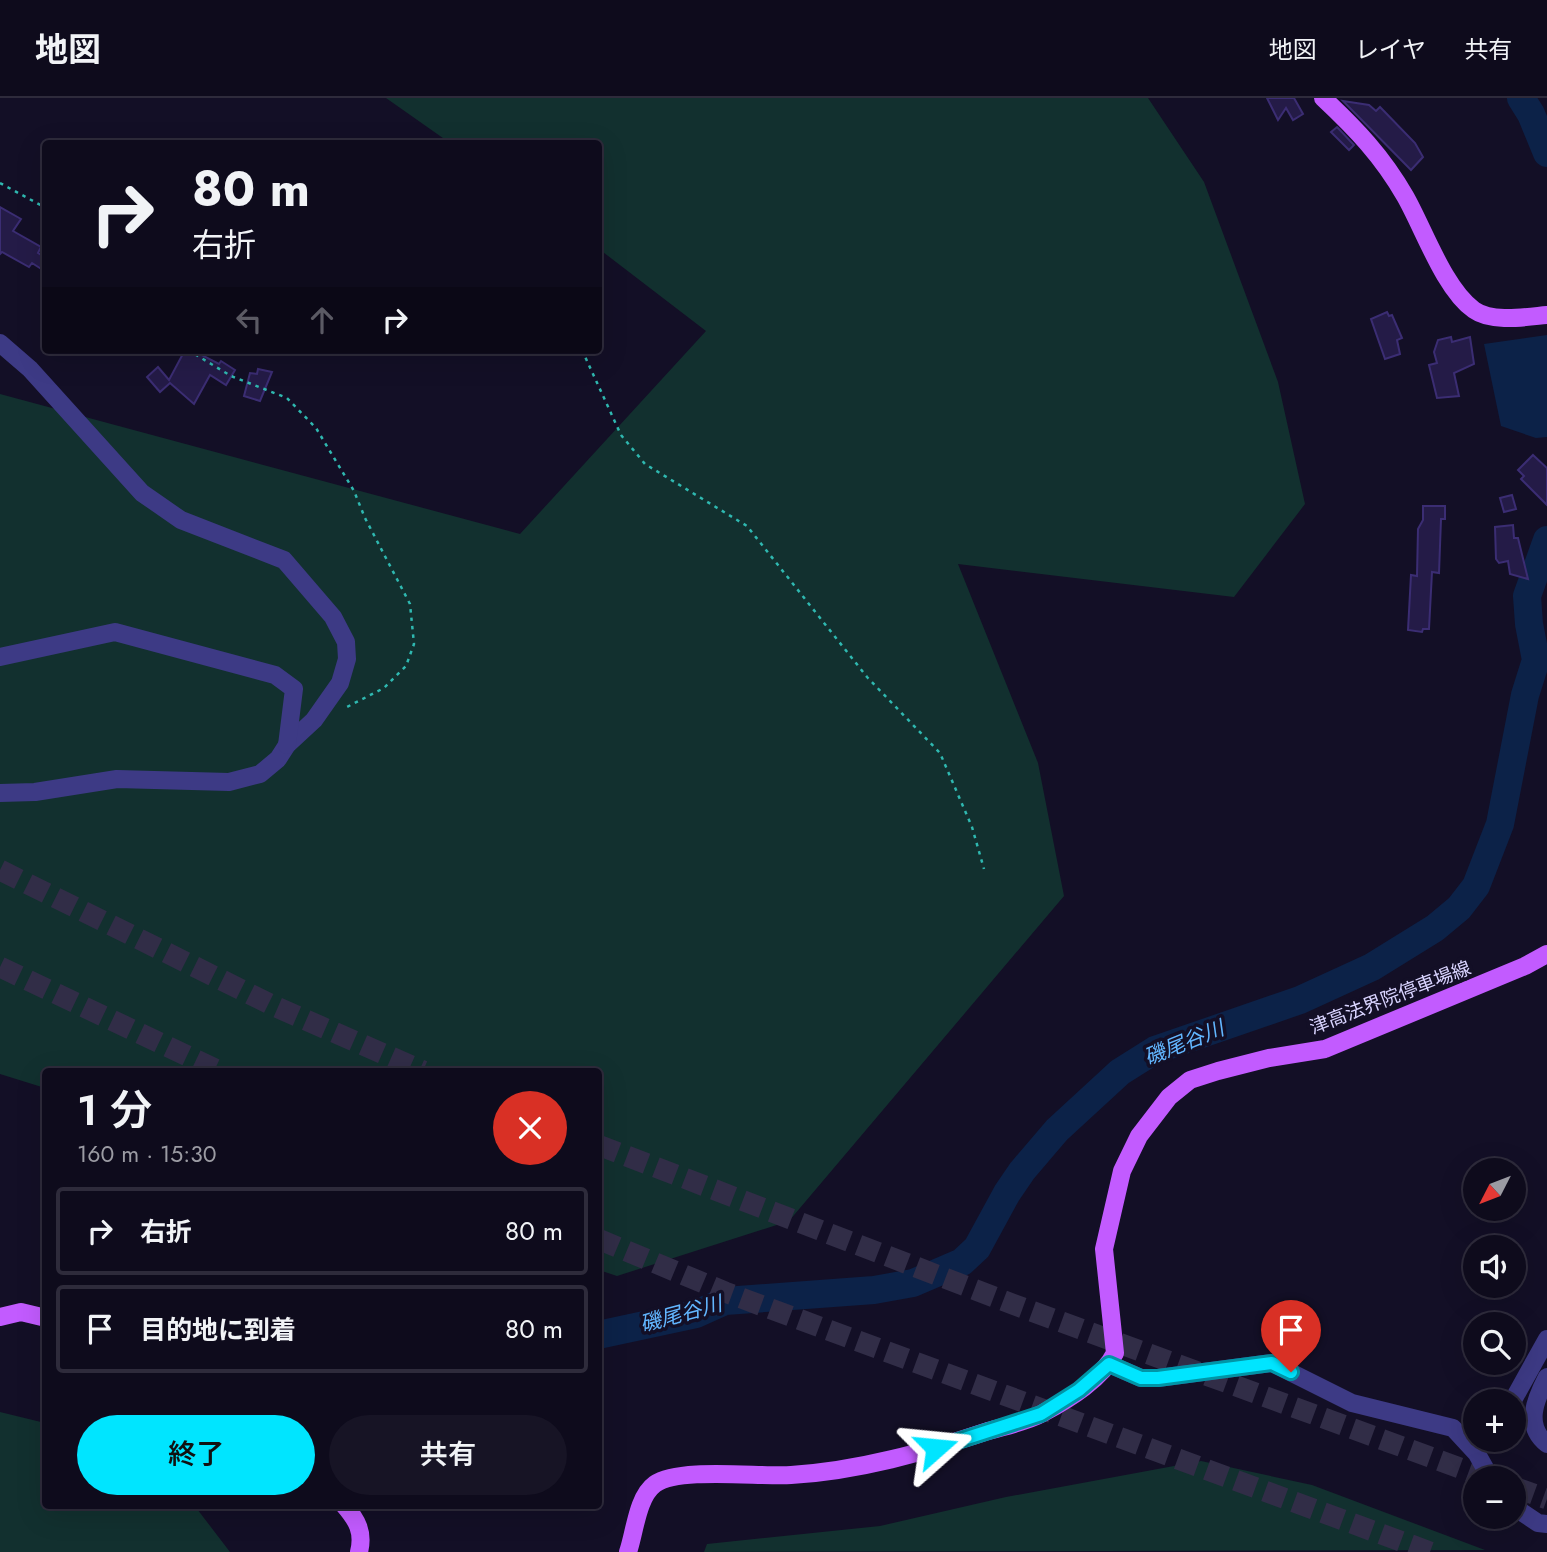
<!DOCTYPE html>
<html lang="ja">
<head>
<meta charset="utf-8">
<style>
	:root { --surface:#0e0b1c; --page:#171425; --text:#f1f3f6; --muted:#9b9ba3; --line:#2e2b3b; --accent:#00e5ff }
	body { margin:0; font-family:Jost,"Noto Sans JP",sans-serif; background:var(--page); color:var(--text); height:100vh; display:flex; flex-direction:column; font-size:26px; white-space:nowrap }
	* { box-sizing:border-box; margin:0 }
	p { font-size:23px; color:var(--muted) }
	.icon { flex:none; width:38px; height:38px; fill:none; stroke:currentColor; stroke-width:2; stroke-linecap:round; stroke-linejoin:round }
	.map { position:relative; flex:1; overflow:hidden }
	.sheet { position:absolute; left:42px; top:970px; width:560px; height:441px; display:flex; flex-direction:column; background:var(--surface); border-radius:7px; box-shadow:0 7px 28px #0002,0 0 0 2px var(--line) }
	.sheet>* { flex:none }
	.hud { position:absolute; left:42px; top:42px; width:560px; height:214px; border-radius:7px; box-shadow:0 7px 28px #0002,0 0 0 2px var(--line); background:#0e0b1c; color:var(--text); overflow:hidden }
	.needle { width:46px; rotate:228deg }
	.tools { position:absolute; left:1463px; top:1060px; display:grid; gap:14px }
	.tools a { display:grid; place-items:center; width:63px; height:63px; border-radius:50%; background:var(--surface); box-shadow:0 7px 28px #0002,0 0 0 2px var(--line); font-size:35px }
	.pin { position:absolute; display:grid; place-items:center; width:60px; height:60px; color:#fff; margin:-72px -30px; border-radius:50% 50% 50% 0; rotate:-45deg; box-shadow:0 0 7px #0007 }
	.pin .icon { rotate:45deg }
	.me { position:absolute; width:77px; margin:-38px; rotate:72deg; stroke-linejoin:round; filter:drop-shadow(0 0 5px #0008) }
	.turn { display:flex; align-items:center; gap:24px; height:147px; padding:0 35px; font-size:32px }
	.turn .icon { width:91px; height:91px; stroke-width:2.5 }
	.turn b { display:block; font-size:49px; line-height:60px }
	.lanes { display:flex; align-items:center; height:66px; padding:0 35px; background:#0003; justify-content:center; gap:35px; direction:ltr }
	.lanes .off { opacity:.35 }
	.round { display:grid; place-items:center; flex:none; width:74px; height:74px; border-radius:37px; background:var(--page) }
	.summary { display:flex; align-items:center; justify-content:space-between; height:119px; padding:0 35px }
	h1 { font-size:42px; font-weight:600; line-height:52px }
	.primary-button { display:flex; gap:14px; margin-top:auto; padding:14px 35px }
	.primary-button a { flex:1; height:80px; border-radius:42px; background:var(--accent); color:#111; font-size:28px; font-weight:600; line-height:80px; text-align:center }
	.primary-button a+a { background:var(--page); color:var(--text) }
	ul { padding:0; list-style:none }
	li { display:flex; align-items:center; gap:21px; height:88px; margin:0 14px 10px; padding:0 21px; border:4px solid var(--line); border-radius:7px }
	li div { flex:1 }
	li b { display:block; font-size:26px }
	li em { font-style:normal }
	header { display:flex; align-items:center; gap:42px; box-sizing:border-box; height:98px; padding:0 35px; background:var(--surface); border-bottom:2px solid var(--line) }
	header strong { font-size:33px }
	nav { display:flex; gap:38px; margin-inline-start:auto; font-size:24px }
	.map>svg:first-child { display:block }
</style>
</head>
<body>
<header>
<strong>地図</strong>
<nav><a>地図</a><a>レイヤ</a><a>共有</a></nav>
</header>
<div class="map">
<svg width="1547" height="1454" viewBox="0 0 1547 1454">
	<rect width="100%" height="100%" fill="#130f26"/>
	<g fill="#12302f">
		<polygon points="386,0 1148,0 1204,84 1278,284 1305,406 1234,499 958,466 1038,665 1064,798 789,1123 617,1178 599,1172 598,973 46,973 45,990 0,976 0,296 520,436 706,233 599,151 598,46 450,45"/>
		<polygon points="0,1314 45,1325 46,1407 194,1407 230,1454 0,1454"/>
		<polygon points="1201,1363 1312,1387 1485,1452 704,1454 707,1446 880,1428 1006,1399"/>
	</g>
	<polygon fill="#0c2248" points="1547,237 1547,339 1536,340 1501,328 1484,246"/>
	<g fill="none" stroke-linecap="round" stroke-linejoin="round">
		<g stroke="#0c2248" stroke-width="28">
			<polyline points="1521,0 1531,16 1547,55"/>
			<polyline points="598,1237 696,1216 725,1203 874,1192 913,1185 962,1164 977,1150 1007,1095 1022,1073 1057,1032 1120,974 1155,952 1300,902 1372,869 1435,830 1459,810 1476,788 1500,726 1525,597 1536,562 1529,526 1527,498 1547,442"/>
		</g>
	</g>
	<g fill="#241b47" stroke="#3b2d73" stroke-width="2">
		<polygon points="1267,0 1294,0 1303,16 1293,22 1286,10 1278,22"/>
		<polygon points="1343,3 1369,7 1376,13 1380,9 1415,45 1423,59 1411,72"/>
		<polygon points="1337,29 1354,47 1349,52 1331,34"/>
		<polygon points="0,109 21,121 13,133 41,149 38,155 46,160 46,174 32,165 29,169 2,154 0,156"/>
		<polygon points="1387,214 1389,218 1392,217 1402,240 1397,242 1400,256 1385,261 1371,221"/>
		<polygon points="1451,239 1452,244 1470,239 1474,266 1454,275 1459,298 1437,300 1429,267 1437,265 1434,254 1438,242"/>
		<polygon points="185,252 192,252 219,266 221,263 235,272 226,287 210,277 194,306 170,285 160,294 147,279 158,269 169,282"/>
		<polygon points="258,271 272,274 260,303 244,298 250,275 257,276"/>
		<polygon points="1533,357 1547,370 1547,407 1521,381 1524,378 1518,372"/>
		<polygon points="1512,397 1516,411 1504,414 1500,400"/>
		<polygon points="1423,408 1445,408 1445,421 1441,421 1439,475 1432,474 1429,531 1423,531 1422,534 1408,532 1411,477 1417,478 1418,431 1423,422"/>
		<polygon points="1513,427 1514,440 1518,440 1528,481 1510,476 1508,463 1499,465 1496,461 1495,429"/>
	</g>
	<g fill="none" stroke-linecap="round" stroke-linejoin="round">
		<g stroke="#312d47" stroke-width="21" stroke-dasharray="21 10" stroke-linecap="butt">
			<polyline points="0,772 276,909 423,973"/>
			<polyline points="0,869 219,973"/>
			<polyline points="598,1047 1015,1207 1490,1381"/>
			<polyline points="598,1141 725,1194 1430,1454"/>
			<polyline points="1514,1389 1547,1401"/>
		</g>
		<g stroke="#2fb8b0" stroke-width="2.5" stroke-dasharray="3.5 5" stroke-linecap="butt">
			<polyline points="0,85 46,110"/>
			<polyline points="188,252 231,278 287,300 316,330 354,393 365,420 410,506 414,546 406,568 384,590 343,611"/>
			<polyline points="582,252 621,337 645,366 747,428 867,579 940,655 972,729 984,771"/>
		</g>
		<g stroke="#3d3a85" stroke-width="18">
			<polyline points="0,245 30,271 142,395 181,422 284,462 333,519 346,544 347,561 340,585 314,622 287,647 278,661 260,676 229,684 117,681 35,694 0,695"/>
			<polyline points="0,559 115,534 275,577 294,591 287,647"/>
			<polyline points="1109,1266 1141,1280 1158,1280 1272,1265 1352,1305 1453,1330 1477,1356 1491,1381"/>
			<path d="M1547,1279C1535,1302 1524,1328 1547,1346"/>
			<polyline points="1512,1304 1547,1241"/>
			<polyline points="1514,1409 1538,1425 1547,1426"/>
		</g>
		<g stroke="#c25bff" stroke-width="18">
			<path d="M1323,0C1356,31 1382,58 1405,98C1423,129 1444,191 1474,212C1492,225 1526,219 1547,217"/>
			<polyline points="0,1219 21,1214 46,1220"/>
			<path d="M344,1407C357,1422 364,1434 359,1454"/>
			<path d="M628,1454C635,1434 637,1399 655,1386C679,1369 758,1379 791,1377C858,1373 925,1354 988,1333C1005,1328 1027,1324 1043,1315C1069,1301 1102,1281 1115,1255L1104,1151L1122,1073L1139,1038L1169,999L1190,982L1218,973L1269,960L1325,951L1525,868L1547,856"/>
		</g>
	</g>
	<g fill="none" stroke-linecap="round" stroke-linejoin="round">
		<g stroke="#0095a6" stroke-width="18">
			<polyline id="route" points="936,1350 1041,1316 1079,1292 1109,1266 1141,1280 1158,1280 1272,1265 1291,1274"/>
		</g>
		<use href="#route" stroke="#00e5ff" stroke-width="12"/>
	</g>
	<g text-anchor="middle" stroke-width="7" stroke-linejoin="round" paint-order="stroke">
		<g font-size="19" fill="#d9d4ff" stroke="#130f26">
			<text transform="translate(1390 899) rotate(-21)" y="7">津高法界院停車場線</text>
		</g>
		<g font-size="21" font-style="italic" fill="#62b6ff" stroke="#130f26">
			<text transform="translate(1184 945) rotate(-22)" y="7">磯尾谷川</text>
			<text transform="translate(681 1216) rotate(-15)" y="7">磯尾谷川</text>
		</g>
	</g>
</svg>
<div class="tools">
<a><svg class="needle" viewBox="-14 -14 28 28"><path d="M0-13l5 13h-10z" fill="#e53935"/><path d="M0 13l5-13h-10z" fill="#9b9ba3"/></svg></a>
<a><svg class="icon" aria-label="sound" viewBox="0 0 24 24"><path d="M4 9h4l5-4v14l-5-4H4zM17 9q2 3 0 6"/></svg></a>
<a><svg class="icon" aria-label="search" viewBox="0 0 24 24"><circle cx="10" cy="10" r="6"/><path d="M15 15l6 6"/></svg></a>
<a>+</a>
<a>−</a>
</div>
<div class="pin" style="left:1291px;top:1274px;background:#d93025"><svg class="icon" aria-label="arrive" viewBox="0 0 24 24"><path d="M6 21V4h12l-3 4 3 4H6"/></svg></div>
<svg class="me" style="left:936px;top:1350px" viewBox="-20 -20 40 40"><path d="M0-17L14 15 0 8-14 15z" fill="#00e5ff" stroke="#fff" stroke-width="4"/></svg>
<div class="hud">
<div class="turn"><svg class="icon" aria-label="right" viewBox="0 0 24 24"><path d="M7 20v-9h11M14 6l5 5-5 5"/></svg><div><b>80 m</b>右折</div></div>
<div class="lanes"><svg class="icon off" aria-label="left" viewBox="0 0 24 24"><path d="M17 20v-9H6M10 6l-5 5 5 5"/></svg><svg class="icon off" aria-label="ahead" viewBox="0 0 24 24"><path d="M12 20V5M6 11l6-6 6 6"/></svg><svg class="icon" aria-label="right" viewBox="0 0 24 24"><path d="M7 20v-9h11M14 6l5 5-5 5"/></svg></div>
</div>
<section class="sheet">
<div class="summary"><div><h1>1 分</h1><p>160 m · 15:30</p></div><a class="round" style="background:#d93025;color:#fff"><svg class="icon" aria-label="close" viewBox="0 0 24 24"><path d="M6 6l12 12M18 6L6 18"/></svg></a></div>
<ul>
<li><svg class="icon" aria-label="right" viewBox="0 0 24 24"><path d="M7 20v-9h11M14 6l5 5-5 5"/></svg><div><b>右折</b></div><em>80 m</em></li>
<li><svg class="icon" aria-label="arrive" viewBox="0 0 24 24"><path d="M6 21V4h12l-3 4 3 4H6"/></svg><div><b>目的地に到着</b></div><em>80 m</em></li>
</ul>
<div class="primary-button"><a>終了</a><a>共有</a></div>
</section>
</div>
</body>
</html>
